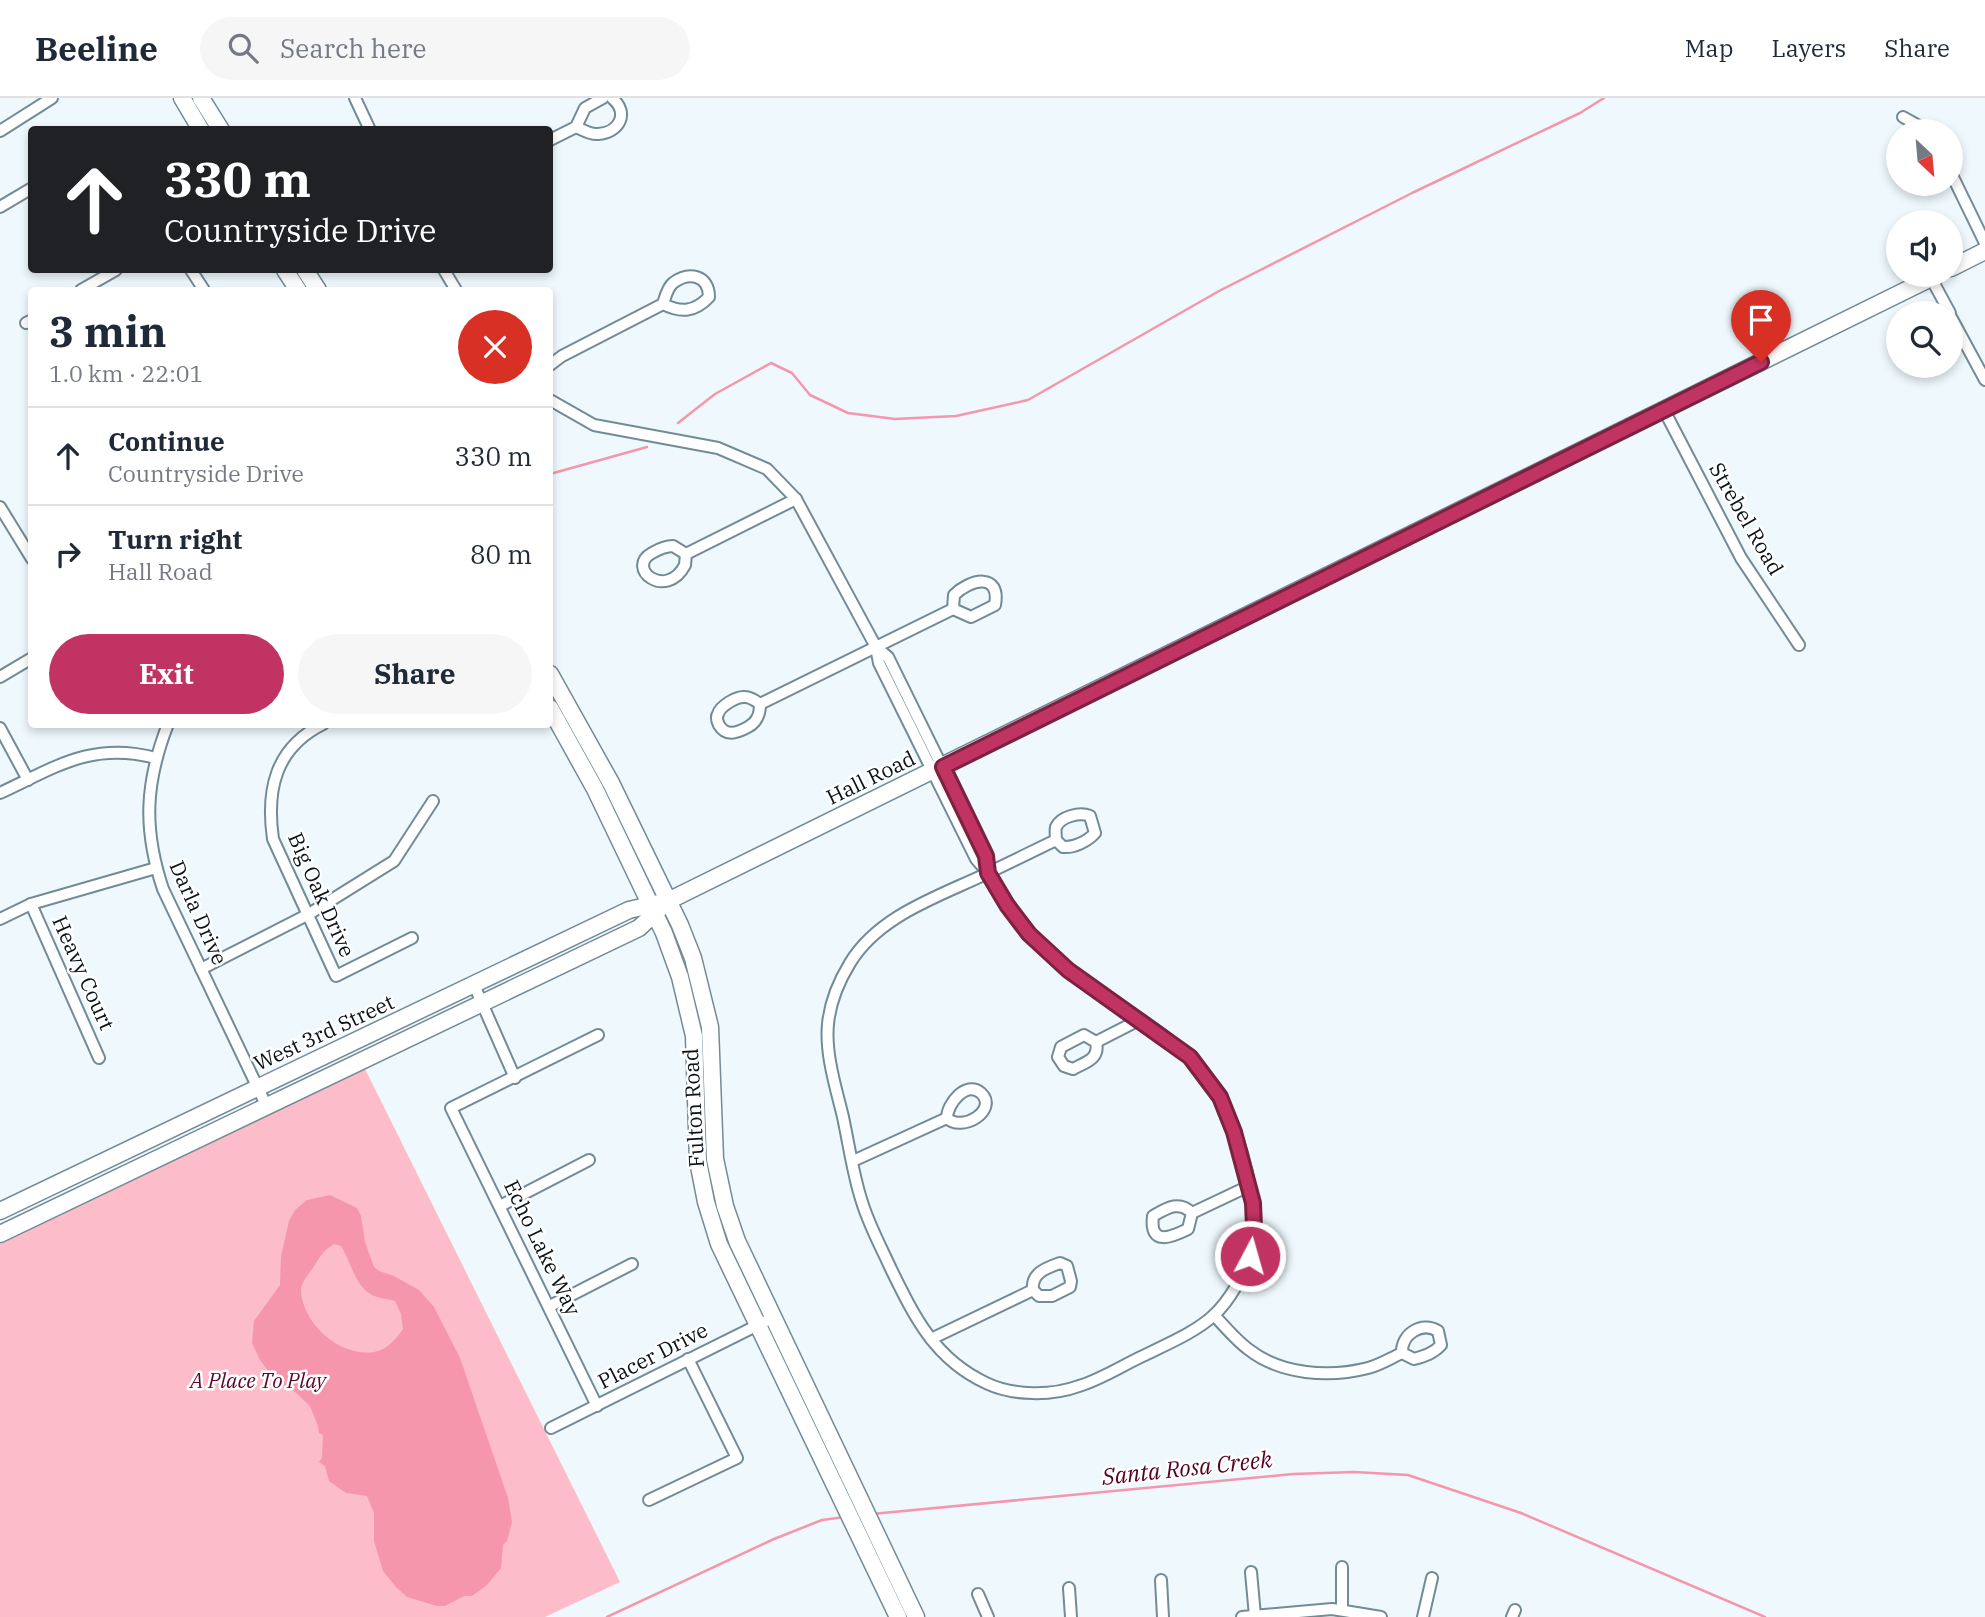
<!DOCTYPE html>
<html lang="en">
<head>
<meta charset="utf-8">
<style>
	:root { --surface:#fff; --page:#f6f6f7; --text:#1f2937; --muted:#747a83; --line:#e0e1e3; --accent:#c13362 }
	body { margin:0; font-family:"IBM Plex Serif",serif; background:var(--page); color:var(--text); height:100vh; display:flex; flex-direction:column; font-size:26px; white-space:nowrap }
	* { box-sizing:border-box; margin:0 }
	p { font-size:23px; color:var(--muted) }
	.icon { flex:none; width:38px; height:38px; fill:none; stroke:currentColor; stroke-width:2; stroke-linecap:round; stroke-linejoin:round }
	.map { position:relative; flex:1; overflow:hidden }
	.side { position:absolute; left:28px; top:189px; width:525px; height:441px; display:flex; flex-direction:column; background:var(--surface); border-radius:7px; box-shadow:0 4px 10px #0003 }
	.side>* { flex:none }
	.top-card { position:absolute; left:28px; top:28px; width:525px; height:147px; border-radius:7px; box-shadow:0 4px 10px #0003; background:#202124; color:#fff; overflow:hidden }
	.needle { width:46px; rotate:154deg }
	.tools { position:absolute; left:1886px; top:21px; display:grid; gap:14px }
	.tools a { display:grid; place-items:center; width:77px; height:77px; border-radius:50%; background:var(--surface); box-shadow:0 4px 10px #0003; font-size:35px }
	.pin { position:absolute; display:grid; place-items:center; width:60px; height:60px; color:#fff; margin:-72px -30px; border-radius:50% 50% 50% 0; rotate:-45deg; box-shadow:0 0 7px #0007 }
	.pin .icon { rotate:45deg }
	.me { position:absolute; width:77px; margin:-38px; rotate:6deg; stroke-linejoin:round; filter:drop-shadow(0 0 5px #0008) }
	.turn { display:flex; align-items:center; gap:24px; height:147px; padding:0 21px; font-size:32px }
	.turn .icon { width:91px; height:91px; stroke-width:2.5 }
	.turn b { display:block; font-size:49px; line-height:60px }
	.round { display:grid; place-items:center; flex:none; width:74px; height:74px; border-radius:37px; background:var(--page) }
	.head { display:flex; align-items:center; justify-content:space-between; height:119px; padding:0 21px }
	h1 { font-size:42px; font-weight:800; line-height:52px }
	.cta { display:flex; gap:14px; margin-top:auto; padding:14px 21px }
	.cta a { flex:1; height:80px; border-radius:42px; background:var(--accent); color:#fff; font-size:28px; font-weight:800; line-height:80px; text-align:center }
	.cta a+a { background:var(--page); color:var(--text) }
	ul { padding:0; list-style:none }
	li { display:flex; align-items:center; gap:21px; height:98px; padding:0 21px; border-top:2px solid var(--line) }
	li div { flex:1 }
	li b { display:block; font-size:26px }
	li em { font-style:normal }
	header { display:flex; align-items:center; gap:42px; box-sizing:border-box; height:98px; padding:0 35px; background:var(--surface); border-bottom:2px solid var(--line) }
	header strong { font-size:33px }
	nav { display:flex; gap:38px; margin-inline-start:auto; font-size:24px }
	.search { width:490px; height:63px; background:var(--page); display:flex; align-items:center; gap:18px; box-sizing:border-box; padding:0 24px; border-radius:38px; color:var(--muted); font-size:26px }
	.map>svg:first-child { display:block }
</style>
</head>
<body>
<header>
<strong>Beeline</strong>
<div class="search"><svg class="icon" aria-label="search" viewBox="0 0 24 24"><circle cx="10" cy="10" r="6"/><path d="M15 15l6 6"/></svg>Search here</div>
<nav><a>Map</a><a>Layers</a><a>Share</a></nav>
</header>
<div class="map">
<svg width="1985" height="1519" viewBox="0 0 1985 1519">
	<rect width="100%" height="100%" fill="#eef8fd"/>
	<polygon fill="#fdbcc9" points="365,971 620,1484 545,1519 0,1519 0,1146"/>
	<path fill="#f696ac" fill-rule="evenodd" d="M330,1097L357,1110L361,1118L365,1144L374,1169L379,1173L394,1178L419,1192L434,1209L460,1260L508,1400L512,1424L507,1443L503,1447L501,1470L487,1487L472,1498H464L445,1508H437L407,1499L396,1489L383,1473L374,1443V1415L367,1398L346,1395L329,1383L325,1368L319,1364L322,1360L323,1337L319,1335L318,1328L310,1308L295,1294L276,1283L260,1262L252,1245L254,1223L280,1187L281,1158L289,1123L295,1112L307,1102ZM334,1146L341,1148C352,1165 355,1192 377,1199C383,1201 389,1201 395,1203L401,1216L403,1231C396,1241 387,1252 374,1254C340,1259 304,1227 301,1194C300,1184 311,1174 316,1165C322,1156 324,1152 334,1146Z"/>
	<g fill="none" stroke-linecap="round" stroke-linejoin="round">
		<g stroke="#f696ac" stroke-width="2.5">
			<polyline points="678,325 715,296 771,265 792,275 810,297 848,315 895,321 956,318 1028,302 1219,193 1412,95 1580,15 1604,0"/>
			<polyline points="550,376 647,349"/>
			<polyline points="872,1416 1293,1376 1354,1374 1408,1377 1521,1415 1765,1519"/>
			<polyline points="607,1519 774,1441 822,1422 845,1419"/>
		</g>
		<g stroke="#738b96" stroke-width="14">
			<g id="street">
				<polyline points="355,0 370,32"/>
				<polyline points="1903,19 1928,33"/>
				<path d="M576,29C583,32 590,37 598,36C619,35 630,15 612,0"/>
				<polyline points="0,33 52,0"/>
				<polyline points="550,42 576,29 585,10 603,0"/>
				<polyline points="1951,75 1985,145"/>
				<polyline points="0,109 32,90"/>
				<polyline points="191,172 204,192"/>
				<polyline points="444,172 456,192"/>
				<polyline points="1931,180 1950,215"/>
				<polyline points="81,192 116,172"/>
				<polyline points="1951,219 1985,282"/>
				<polyline points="26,225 32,222"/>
				<path d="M550,267L562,258L663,206C665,200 667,190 673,185C689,173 709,177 709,199C695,214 681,215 663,206"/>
				<polyline points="550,302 594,327 718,350 767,371 796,401 876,549 879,565 976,761 988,775"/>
				<polyline points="1664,312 1741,460 1799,547"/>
				<polyline points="0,409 32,461"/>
				<path d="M686,456L685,467C666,503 625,470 652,455C659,451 665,448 673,448L686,456L796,401"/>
				<polyline points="876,549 888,559 986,758 988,775"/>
				<polyline points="0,579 32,560"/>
				<path d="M760,606C760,617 757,624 748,629C737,635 726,639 719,627C717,623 716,619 718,616C720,608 737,598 745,599C751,599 756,603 760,606L953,511L971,519L995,507C1001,474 970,481 954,497L953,511"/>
				<path d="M168,626C145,685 143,731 163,791L267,1009"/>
				<path d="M323,626C275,650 266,692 273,741L336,878L412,840"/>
				<polyline points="0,630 28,682"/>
				<path d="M0,695C56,669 92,643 156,660"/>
				<path d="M988,775C1008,808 1029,841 1060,866C1110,906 1191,942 1220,1000C1241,1041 1261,1108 1250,1154C1246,1175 1229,1203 1214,1217C1196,1234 1167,1246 1145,1257C1123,1267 1102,1281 1079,1288C1052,1298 1013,1298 986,1285C935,1261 915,1220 891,1171C881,1149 869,1127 862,1104C853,1077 849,1047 843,1019C836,990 825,956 828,926C830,905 839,883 850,865C879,817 940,798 988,775Z"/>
				<path d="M988,775L1056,742L1063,749C1074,750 1088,743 1095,735L1090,718C1080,714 1061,718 1056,729C1055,732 1056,739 1056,742"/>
				<polyline points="31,806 99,960"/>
				<polyline points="0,821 31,806 156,770"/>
				<polyline points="201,871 309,816 394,763 433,703"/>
				<polyline points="474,887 515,980"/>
				<path d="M1096,944C1100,961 1086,964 1073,971L1064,968L1058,959L1061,949L1084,937L1096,944L1139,922"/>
				<path d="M853,1063L947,1020C962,1035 999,1012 981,995C966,982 947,1006 947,1020"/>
				<polyline points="500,1108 589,1062"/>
				<path d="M1192,1115L1188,1131C1172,1139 1149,1149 1153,1118C1167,1110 1179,1102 1192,1115L1249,1088"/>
				<polyline points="550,1208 632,1166"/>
				<path d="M1214,1217C1225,1229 1236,1242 1248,1251C1281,1277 1329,1280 1368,1270C1380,1267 1391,1260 1402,1255L1414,1261C1425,1258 1434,1255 1441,1247L1438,1233C1422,1223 1401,1236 1402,1255"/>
				<path d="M931,1241L1033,1192L1039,1198H1052L1070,1189L1071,1183L1067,1168L1060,1165C1046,1170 1031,1175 1033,1192"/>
				<polyline points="597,1308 451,1010 598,937"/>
				<polyline points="551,1330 772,1220"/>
				<polyline points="649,1402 737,1360 688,1261"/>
				<polyline points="1251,1474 1255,1518"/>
				<polyline points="1161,1482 1163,1519"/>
				<polyline points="1069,1490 1071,1519"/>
				<polyline points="978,1496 988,1519"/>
				<polyline points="1342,1512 1342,1469"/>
				<polyline points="1242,1519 1332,1511 1381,1519"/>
				<polyline points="1423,1519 1432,1480"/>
				<polyline points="1512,1519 1515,1512"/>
			</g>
		</g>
		<g stroke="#738b96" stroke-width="19">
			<g id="secondary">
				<polyline points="182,0 201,32"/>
				<polyline points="201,0 221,32"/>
				<polyline points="1951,170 1985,153"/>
				<polyline points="285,172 298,192"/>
				<polyline points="305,172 318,192"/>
				<polyline points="550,576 611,685 680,827 693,860 710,929 715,1061 725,1108 737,1143 916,1519"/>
				<polyline points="550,610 595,691 664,835 680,879 694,938 698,1063 706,1104 719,1146 898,1519"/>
				<polyline points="0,1113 629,812 659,805"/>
				<polyline points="0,1136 639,830 668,803 1937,177"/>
			</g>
		</g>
		<use href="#street" stroke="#fff" stroke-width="10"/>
		<use href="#secondary" stroke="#fff" stroke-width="16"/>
	</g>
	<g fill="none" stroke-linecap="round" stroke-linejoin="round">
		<g stroke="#7d2140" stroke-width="18">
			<polyline id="route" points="1250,1158 1254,1129 1253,1105 1234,1034 1220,999 1190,959 1068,872 1029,836 1007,807 988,775 986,758 943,669 1761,264"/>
		</g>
		<use href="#route" stroke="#c13362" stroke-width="12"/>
	</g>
	<g text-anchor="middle" stroke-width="5" stroke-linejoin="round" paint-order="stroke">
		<g font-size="21" fill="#0a1318" stroke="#fff">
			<text transform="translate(1746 421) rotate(60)" y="7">Strebel Road</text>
			<text transform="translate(871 680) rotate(-26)" y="7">Hall Road</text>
			<text transform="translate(321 797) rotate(66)" y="7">Big Oak Drive</text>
			<text transform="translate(198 815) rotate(66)" y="7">Darla Drive</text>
			<text transform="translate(83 875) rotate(66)" y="7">Heavy Court</text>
			<text transform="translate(324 935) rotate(-25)" y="7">West 3rd Street</text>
			<text transform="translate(694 1010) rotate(-93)" y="7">Fulton Road</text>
			<text transform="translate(542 1150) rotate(64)" y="7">Echo Lake Way</text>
			<text transform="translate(653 1258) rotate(-27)" y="7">Placer Drive</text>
		</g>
		<g font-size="21" font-style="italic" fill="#5d0728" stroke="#fff">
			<text x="258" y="1290">A Place To Play</text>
		</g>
		<g font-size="23" font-style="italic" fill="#560023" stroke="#fff">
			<text transform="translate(1187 1370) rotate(-6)" y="8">Santa Rosa Creek</text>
		</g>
	</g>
</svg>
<div class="tools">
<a><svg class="needle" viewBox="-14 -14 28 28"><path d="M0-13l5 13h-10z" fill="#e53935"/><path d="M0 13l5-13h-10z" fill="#747a83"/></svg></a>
<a><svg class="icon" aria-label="sound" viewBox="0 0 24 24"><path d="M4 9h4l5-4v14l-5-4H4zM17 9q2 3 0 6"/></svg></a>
<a><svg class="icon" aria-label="search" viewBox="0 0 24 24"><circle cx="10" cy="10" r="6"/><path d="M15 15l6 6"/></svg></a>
</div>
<div class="pin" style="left:1761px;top:264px;background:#d93025"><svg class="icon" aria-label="arrive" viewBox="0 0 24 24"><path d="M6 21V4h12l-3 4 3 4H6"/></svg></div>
<svg class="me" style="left:1250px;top:1158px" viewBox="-20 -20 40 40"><circle r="17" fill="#c13362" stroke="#fff" stroke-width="3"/><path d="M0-11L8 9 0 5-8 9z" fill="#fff"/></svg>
<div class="top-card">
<div class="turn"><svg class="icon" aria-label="ahead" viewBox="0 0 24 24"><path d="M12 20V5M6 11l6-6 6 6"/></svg><div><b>330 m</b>Countryside Drive</div></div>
</div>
<section class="side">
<div class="head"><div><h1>3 min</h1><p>1.0 km · 22:01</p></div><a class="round" style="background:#d93025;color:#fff"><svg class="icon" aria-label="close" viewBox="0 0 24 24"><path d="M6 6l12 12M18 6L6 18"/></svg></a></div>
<ul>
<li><svg class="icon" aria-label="ahead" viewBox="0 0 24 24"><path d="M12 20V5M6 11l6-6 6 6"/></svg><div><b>Continue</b><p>Countryside Drive</p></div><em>330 m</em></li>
<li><svg class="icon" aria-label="right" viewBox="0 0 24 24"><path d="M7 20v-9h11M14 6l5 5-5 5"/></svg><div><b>Turn right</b><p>Hall Road</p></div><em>80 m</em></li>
</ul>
<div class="cta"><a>Exit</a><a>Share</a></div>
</section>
</div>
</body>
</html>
